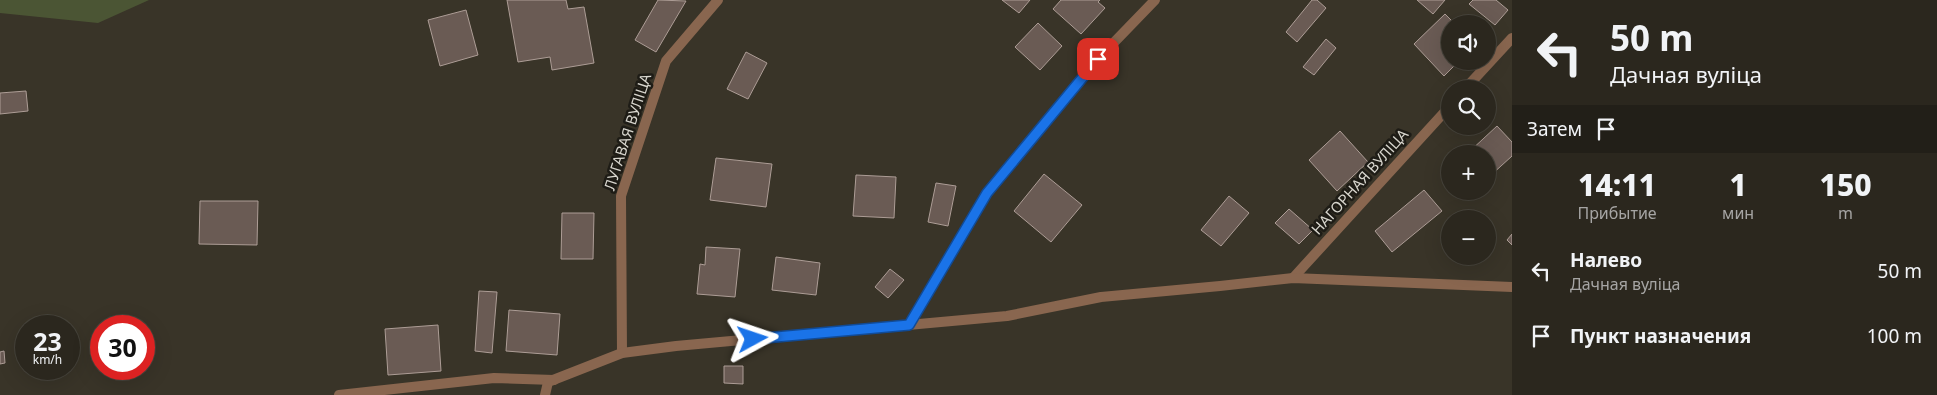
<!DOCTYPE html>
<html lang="ru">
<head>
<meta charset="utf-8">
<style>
	:root { --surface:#2b271e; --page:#37332b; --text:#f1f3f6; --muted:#a6a5a4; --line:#47443c }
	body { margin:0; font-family:"Noto Sans",sans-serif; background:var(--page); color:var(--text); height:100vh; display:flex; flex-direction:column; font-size:19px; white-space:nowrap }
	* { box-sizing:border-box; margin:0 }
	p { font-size:16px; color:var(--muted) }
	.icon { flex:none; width:28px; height:28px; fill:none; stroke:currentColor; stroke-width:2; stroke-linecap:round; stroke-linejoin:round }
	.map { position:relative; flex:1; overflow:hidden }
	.details { display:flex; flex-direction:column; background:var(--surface); width:425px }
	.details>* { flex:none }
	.guide { background:#2b271e; color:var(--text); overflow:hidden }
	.fabs { position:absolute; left:1441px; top:15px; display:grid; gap:10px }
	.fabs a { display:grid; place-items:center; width:55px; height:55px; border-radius:50%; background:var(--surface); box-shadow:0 5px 20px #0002,0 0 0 1px var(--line); font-size:25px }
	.speed { position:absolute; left:15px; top:315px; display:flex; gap:10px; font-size:25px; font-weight:700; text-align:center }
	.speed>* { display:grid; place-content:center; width:65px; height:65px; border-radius:50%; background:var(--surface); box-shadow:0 5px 20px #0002,0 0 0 1px var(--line); line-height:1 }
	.speed small { font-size:12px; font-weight:400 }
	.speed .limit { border:8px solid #d22; background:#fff; color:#111 }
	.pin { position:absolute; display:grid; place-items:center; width:42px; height:42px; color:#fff; margin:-21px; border-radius:10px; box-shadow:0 2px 8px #0006 }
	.me { position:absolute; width:55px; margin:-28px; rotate:85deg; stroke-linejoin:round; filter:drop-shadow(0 0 4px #0008) }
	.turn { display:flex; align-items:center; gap:18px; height:105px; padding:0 15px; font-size:22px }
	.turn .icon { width:65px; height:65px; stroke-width:2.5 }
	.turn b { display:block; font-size:35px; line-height:42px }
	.then { display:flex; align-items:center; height:48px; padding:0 15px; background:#0003; gap:10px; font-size:19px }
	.eta { display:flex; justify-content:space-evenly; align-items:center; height:85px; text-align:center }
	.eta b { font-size:30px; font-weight:800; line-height:35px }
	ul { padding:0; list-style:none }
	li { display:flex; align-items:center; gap:15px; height:65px; padding:0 15px }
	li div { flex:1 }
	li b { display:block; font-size:19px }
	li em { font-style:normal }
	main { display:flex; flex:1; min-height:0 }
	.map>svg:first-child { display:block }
</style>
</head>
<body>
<main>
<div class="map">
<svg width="1512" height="395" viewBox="0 0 1512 395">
	<rect width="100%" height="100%" fill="#393428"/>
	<polygon fill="#4b5534" points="0,0 149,0 98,23 0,13"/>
	<g fill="#6a5b54" stroke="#ad9d96">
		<polygon points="507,0 566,0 568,9 584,7 594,63 552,70 550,57 518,62"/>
		<polygon points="658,0 686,1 656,52 635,40"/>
		<polygon points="1002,0 1030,0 1019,13"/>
		<polygon points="1061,0 1100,0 1098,2 1105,8 1081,34 1053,9"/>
		<polygon points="1312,0 1317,0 1326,8 1297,42 1286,32"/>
		<polygon points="1417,0 1445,0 1433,14"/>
		<polygon points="1473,0 1496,0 1508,10 1495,25 1469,4"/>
		<polygon points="466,10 478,55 440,66 428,20"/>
		<polygon points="1445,14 1455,24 1450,24 1450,61 1459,61 1444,76 1414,44"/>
		<polygon points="1038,23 1062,46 1040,70 1015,47"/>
		<polygon points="1326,39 1336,48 1314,75 1303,67"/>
		<polygon points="746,52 767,63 748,99 727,89"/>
		<polygon points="26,91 28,111 0,114 0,93"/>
		<polygon points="1497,126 1512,142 1512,156 1490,176 1488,173 1488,154 1469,152"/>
		<polygon points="1340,131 1368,162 1337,191 1309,160"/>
		<polygon points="716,158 772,164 766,207 710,200"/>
		<polygon points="1044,174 1082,205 1051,242 1014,211"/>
		<polygon points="856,175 896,177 894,218 853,216"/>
		<polygon points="936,183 956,186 948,226 928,222"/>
		<polygon points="1424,190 1442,211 1392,252 1375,231"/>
		<polygon points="1229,196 1249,213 1221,246 1201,230"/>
		<polygon points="200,201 258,201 257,245 199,244"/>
		<polygon points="1289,209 1313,230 1299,244 1275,223"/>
		<polygon points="562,213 594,213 593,259 561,259"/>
		<polygon points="1512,234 1512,245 1507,240"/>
		<polygon points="706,247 740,249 735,297 697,294 700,264 705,265"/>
		<polygon points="776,257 820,263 816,295 772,290"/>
		<polygon points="890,269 904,280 888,298 875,287"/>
		<polygon points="479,291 497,292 492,353 475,351"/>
		<polygon points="509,310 560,314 557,355 506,351"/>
		<polygon points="438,325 441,371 388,375 385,329"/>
		<polygon points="4,351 5,363 0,364 0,352"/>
		<polygon points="724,366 743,366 743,384 724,383"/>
	</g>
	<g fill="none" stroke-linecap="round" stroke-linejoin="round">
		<g stroke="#89664f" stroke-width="10">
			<polyline points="1465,89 1512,38"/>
			<polyline points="1293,278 1450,106"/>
			<polyline points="909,325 987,193 1098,59 1155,0"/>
			<polyline points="622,353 621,196 666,61 718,0"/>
			<polyline points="339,395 494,378 554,380"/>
			<polyline points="545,395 548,382 622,353 676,346 1007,316 1101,297 1220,286 1293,278 1512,287"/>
		</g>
	</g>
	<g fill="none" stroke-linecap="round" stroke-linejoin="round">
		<g stroke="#114b97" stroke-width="12">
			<polyline id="route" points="753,339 909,325 987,193 1098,59"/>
		</g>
		<use href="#route" stroke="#1a73e8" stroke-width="9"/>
	</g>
	<g text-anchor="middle" stroke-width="5" stroke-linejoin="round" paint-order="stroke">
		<g font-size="15" fill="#d8d6ce" stroke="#1e1c16">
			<text transform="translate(628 132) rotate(-72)" y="5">ЛУГАВАЯ ВУЛІЦА</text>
			<text transform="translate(1360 182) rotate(-48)" y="5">НАГОРНАЯ ВУЛІЦА</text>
		</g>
	</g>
</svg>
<div class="fabs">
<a><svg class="icon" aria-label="sound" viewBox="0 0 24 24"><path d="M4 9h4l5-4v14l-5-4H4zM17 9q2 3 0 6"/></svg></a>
<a><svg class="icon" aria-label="search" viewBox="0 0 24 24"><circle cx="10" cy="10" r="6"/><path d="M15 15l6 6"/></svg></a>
<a>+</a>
<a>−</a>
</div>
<div class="speed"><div>23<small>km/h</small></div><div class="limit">30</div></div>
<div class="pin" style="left:1098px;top:59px;background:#d93025"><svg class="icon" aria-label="arrive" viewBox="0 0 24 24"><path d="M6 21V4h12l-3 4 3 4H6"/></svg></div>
<svg class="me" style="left:753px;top:339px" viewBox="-20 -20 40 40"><path d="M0-17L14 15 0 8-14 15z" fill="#1a73e8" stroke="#fff" stroke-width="4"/></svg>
</div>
<section class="details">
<div class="guide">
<div class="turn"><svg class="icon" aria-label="left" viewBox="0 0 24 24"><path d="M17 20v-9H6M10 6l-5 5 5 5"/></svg><div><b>50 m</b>Дачная вуліца</div></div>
<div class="then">Затем<svg class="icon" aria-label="arrive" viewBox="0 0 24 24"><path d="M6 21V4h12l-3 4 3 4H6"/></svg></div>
</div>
<div class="eta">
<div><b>14:11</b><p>Прибытие</p></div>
<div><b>1</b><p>мин</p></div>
<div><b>150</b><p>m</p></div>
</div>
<ul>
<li><svg class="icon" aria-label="left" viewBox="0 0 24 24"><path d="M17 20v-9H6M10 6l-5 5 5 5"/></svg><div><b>Налево</b><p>Дачная вуліца</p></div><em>50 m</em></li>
<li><svg class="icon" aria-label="arrive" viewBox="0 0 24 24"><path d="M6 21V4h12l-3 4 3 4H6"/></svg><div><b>Пункт назначения</b></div><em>100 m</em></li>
</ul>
</section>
</main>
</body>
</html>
